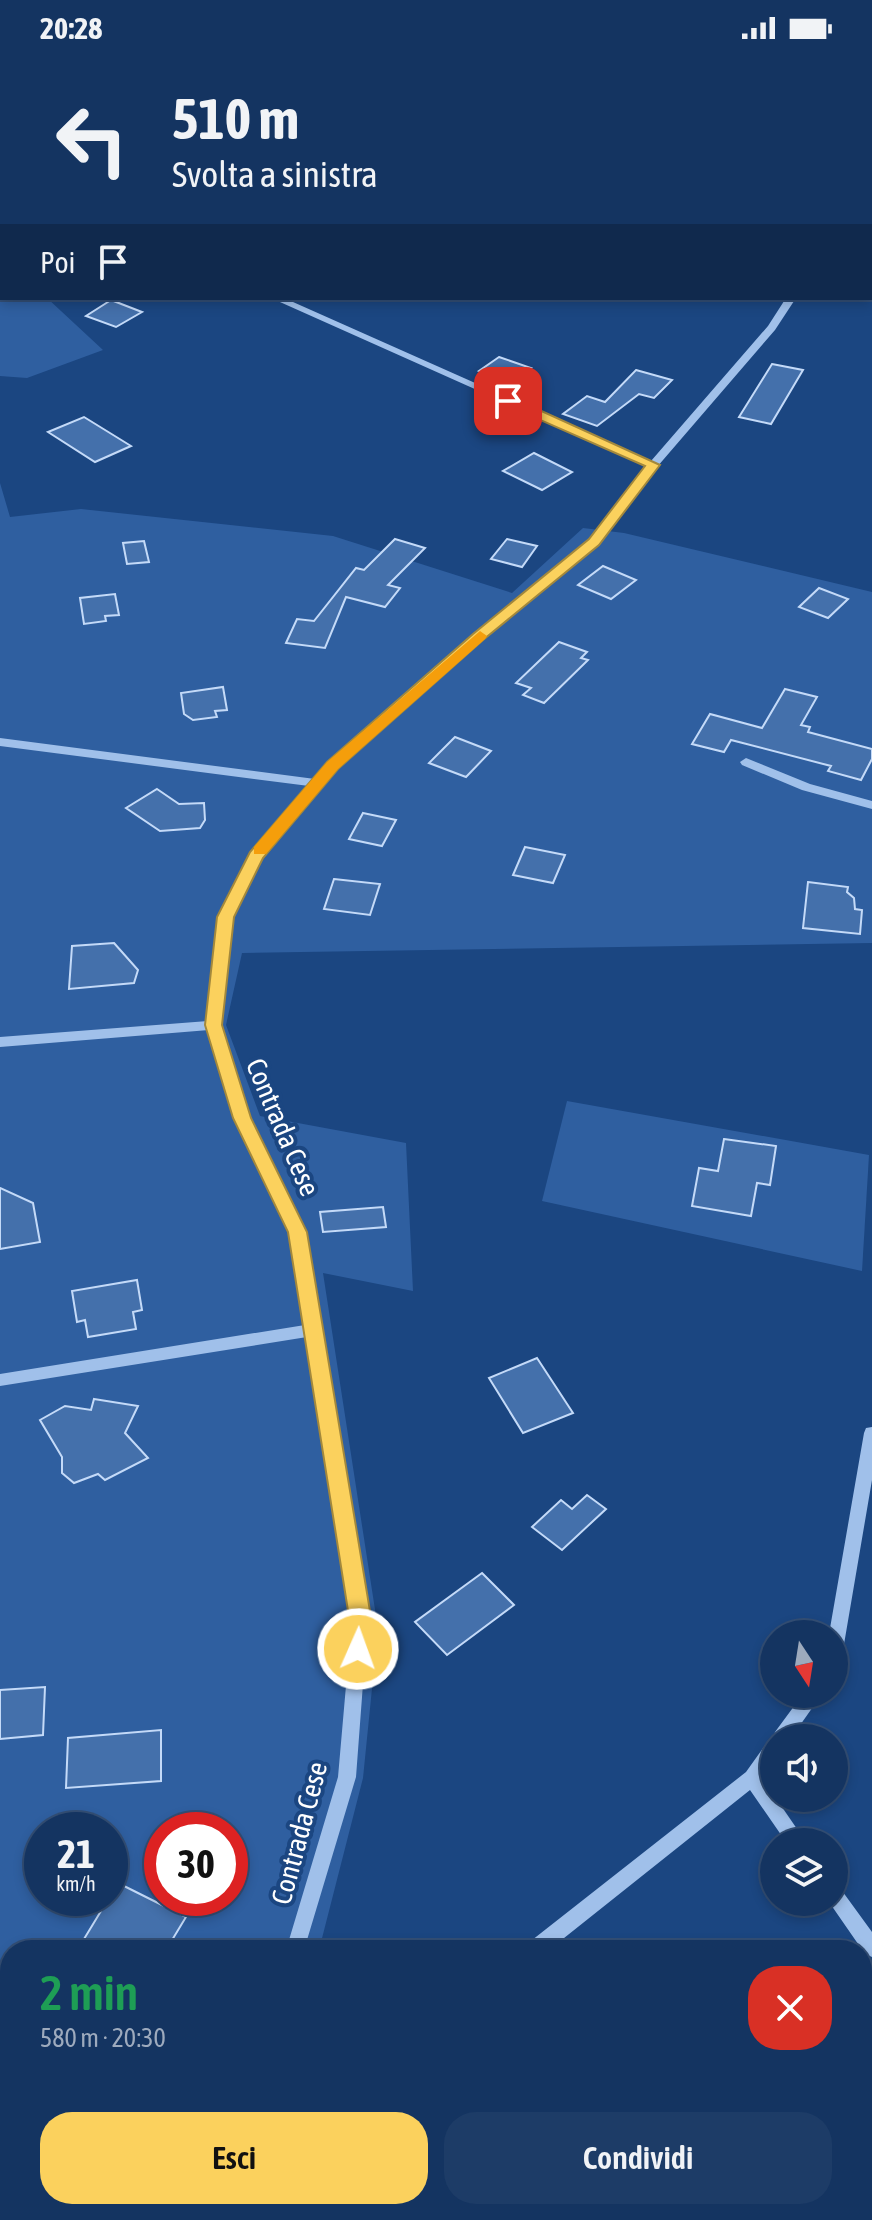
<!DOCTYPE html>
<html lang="it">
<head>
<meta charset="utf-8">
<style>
	:root { --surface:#143461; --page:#1d3c67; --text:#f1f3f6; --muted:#9daabd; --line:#334f76; --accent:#fbd15d }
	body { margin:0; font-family:"Asap Condensed",sans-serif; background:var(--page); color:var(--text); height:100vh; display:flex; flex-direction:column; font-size:30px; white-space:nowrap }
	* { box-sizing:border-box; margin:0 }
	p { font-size:26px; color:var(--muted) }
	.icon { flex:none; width:44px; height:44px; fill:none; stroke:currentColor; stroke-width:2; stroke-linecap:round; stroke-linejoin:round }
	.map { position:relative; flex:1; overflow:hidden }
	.side { position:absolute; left:0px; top:1884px; width:872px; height:280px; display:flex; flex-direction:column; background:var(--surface); border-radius:32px 32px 0 0; box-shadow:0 4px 12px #0003,0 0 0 2px var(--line) }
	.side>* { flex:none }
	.hud { position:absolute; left:0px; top:0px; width:872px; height:244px; box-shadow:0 4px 12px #0003,0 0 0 2px var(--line); background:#143461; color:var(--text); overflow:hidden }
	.needle { width:52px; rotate:168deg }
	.fabs { position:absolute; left:760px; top:1564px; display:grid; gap:16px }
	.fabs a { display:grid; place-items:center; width:88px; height:88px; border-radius:50%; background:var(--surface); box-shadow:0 4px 12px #0003,0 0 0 2px var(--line); font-size:40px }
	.speed { position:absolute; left:24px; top:1756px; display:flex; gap:16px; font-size:40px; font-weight:700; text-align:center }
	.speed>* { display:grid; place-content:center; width:104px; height:104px; border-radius:50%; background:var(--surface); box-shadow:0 4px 12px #0003,0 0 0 2px var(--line); line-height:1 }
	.speed small { font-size:20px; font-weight:400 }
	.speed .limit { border:12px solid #d22; background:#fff; color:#111 }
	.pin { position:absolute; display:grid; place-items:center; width:68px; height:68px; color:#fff; margin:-34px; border-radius:16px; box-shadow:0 4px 12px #0006 }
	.me { position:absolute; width:88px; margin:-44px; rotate:2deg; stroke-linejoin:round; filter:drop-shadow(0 0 6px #0008) }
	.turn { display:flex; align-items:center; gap:28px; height:168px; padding:0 40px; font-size:36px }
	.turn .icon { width:104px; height:104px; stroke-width:2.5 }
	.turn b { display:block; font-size:56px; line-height:68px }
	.then { display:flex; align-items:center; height:76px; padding:0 40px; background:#0003; gap:16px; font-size:30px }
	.round { display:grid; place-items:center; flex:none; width:84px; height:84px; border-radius:32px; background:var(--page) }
	.overview { display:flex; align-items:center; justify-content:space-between; height:136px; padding:0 40px }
	h1 { font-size:48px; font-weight:600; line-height:60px; color:#1e9e55 }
	.button { display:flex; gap:16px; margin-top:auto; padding:16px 40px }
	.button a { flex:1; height:92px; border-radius:32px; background:var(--accent); color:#111; font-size:32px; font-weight:600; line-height:92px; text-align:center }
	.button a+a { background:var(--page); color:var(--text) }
	.status { display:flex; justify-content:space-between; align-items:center; height:56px; padding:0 40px; background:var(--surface); direction:ltr }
	.status svg { height:22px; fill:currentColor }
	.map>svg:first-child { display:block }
</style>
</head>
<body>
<div class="status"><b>20:28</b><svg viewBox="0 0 49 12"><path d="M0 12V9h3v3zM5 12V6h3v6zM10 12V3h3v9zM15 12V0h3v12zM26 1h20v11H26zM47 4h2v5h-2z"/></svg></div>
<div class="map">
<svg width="872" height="2164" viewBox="0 0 872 2164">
	<rect width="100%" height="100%" fill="#1b4681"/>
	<g fill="#2f5fa0" fill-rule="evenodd">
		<polygon points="0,198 2,242 47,242 103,294 27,322 0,320"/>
		<path d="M0,427L10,461L81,453L333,480L512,537L583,472L624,477L872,536V887L242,897L226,969L260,1060L406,1087L413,1235L323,1217L378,1573L363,1722L319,1894H10V1922L0,1917ZM42,1774H110V1842H42ZM162,1774H230V1842H162Z"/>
		<polygon points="567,1045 869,1099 862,1215 542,1145"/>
		<polygon points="0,1957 10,1962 10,2154 181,2154 178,2164 0,2164"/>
		<polygon points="244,2154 707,2154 709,2164 241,2164"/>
	</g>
	<g fill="#4470ab" stroke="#c4daf8" stroke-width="2">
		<polygon points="111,244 142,256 116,271 86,260"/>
		<polygon points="499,301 531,312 512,326 479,315"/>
		<polygon points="772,308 803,314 771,368 739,361"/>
		<polygon points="636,314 672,324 654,342 639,338 597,370 563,358 587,340 605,346"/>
		<polygon points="84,361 131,390 95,406 48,376"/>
		<polygon points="534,397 572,416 542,434 503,415"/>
		<polygon points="395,483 425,492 388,529 400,532 385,551 346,541 325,592 286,587 297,563 314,565 356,512 364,514"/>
		<polygon points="507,483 537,490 522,511 491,503"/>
		<polygon points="144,485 149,506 127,508 123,487"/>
		<polygon points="603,510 636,524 611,543 578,529"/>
		<polygon points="819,532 848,543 828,562 799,551"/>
		<polygon points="115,538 119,559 105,560 106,565 84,568 80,542"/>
		<polygon points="559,586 587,596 581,602 588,604 544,647 523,639 531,632 516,627"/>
		<polygon points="223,631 227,654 215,655 217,661 193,664 184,658 181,637"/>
		<polygon points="785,633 817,641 801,669 810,671 808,676 872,693 872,703 861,724 828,715 831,710 731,684 724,696 692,688 710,658 762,672"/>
		<polygon points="455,681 491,695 466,721 429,707"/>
		<polygon points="157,733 179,748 204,747 205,764 200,772 160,775 126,752"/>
		<polygon points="363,757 396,764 382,790 349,783"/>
		<polygon points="525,791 565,799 553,827 513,819"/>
		<polygon points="334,823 380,828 370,859 324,853"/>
		<polygon points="808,826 848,831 847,836 854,842 855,853 862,854 860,878 803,872"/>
		<polygon points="114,887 138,914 134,927 69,933 72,890"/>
		<polygon points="724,1083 776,1090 770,1129 757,1127 751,1160 692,1150 699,1112 718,1115"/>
		<polygon points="0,1132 33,1147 40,1186 0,1193"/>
		<polygon points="383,1151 386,1171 323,1176 320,1156"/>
		<polygon points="137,1224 142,1254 133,1256 136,1273 88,1281 85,1264 77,1266 72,1235"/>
		<polygon points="537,1302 573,1357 523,1377 489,1322"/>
		<polygon points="94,1343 138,1350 125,1377 148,1402 105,1424 98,1418 74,1427 62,1417 62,1401 40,1364 65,1350 91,1354"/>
		<polygon points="587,1439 606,1453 562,1494 532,1471 561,1444 572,1453"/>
		<polygon points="482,1517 514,1549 447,1599 415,1566"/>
		<polygon points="45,1631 43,1679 0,1683 0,1634"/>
		<polygon points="161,1674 161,1725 66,1732 68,1682"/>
		<polygon points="118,1827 186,1861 166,1894 107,1894 84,1883"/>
	</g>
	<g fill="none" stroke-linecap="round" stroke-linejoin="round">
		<g fill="#a0c0ea" fill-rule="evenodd">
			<rect x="21" y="0" width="8" height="2"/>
			<polygon points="872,108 872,118 870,119 870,109"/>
			<polygon points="271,242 284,242 651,405 768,270 786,242 796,242 775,274 657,411 598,488 482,583 336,713 261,802 231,861 221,969 249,1062 304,1176 368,1561 356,1721 304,1894 286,1894 338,1721 352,1561 307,1281 0,1330 0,1318 305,1269 290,1176 235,1062 209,974 0,991 0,981 208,965 219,861 252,797 309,730 0,690 0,682 315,723 328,707 474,579 590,484 647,410"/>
			<polygon points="746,702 810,728 872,745 872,753 802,734 742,709 740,706"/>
			<polygon points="872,1371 872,1424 842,1600 840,1605 834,1608 834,1578 829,1578 864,1377 866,1372"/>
			<polygon points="803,1638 822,1638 791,1682 774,1682 774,1705 762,1722 806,1786 786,1786 750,1734 549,1894 525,1894 527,1888 746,1716 768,1685 773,1683 775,1676"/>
			<polygon points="834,1829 840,1832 872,1876 872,1901 865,1898 829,1846 834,1846"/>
			<polygon points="204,2154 224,2154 222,2164 202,2164"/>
		</g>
	</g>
	<polygon fill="#fbd15d" stroke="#a3883c" stroke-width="2" points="504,342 513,342 660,409 599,489 483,584 338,713 263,802 234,861 222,969 251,1062 307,1176 371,1561 365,1600 358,1603 350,1600 347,1593 349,1561 288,1176 233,1062 205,969 217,861 250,796 327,706 473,578 589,483 645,410 504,348"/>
	<polygon fill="#f59e0b" points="480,575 487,580 485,583 338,713 266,798 254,798 254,791 327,706"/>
	<g text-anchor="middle" stroke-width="8" stroke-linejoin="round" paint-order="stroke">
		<g font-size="28" fill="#fff" stroke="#1b4681">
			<text transform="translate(283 1071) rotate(67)" y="10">Contrada Cese</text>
			<text transform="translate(299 1777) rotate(-75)" y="10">Contrada Cese</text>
		</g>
	</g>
</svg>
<div class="fabs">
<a><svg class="needle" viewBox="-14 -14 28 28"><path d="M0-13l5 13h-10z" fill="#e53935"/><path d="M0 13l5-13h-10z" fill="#9daabd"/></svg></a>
<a><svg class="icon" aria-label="sound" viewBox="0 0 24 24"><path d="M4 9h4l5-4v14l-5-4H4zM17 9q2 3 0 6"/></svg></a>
<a><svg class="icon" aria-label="layers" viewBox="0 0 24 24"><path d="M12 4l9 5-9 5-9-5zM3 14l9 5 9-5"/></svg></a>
</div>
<div class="speed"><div>21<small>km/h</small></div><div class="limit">30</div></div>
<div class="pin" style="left:508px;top:345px;background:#d93025"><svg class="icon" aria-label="arrive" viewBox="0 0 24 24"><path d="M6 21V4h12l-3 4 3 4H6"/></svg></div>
<svg class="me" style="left:358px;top:1593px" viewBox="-20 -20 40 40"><circle r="17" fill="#fbd15d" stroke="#fff" stroke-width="3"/><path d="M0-11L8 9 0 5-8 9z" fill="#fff"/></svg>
<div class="hud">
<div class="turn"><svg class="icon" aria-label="left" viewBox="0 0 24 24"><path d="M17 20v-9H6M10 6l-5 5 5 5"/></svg><div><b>510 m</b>Svolta a sinistra</div></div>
<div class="then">Poi<svg class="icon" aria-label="arrive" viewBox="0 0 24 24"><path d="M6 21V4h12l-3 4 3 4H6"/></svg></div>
</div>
<section class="side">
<div class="overview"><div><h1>2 min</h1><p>580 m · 20:30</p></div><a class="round" style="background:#d93025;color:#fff"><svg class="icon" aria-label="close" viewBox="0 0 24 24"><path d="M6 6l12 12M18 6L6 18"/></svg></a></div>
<div class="button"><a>Esci</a><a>Condividi</a></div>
</section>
</div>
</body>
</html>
